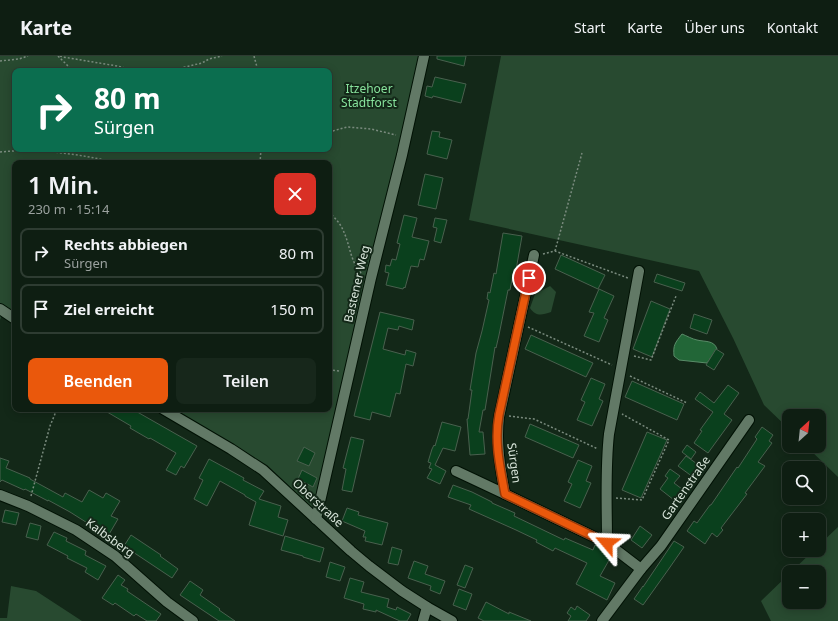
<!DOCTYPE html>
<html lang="de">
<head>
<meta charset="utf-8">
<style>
	:root { --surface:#0e1e12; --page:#17271b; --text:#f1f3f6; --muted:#9ba29f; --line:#2e3c32; --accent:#ea580c }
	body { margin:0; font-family:"Noto Sans",sans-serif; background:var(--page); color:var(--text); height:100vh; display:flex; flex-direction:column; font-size:15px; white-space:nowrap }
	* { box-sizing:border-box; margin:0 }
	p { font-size:13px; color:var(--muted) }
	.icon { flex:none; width:22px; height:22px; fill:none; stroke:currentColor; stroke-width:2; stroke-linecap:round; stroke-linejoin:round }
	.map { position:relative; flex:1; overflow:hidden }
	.panel { position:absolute; left:12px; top:104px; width:320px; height:252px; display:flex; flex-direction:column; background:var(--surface); border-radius:8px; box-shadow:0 2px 10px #0003,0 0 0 1px var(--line) }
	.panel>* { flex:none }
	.hud { position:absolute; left:12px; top:12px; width:320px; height:84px; border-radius:8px; box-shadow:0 2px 10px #0003,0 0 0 1px var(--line); background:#0b6e4f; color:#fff; overflow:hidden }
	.needle { width:26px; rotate:27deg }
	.fabs { position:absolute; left:782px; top:353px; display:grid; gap:8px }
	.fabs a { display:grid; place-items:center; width:44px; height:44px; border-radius:8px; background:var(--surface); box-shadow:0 2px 10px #0003,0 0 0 1px var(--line); font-size:20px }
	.pin { position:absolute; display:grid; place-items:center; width:34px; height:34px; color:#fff; margin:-17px; border:2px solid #fff; border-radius:50%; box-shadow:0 1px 4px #0007 }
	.me { position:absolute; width:44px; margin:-22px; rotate:296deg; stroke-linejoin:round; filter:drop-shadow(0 0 3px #0008) }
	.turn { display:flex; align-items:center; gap:14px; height:84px; padding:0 16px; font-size:18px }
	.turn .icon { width:52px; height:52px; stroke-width:2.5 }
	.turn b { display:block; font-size:28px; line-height:34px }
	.round { display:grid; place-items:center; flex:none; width:42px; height:42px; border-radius:8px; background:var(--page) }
	.headline { display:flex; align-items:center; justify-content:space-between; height:68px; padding:0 16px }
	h1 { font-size:24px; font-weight:600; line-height:30px }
	.button { display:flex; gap:8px; margin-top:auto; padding:8px 16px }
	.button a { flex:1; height:46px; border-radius:8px; background:var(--accent); color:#fff; font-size:16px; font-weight:600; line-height:46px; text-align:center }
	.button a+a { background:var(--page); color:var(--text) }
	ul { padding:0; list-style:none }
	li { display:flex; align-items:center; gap:12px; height:50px; margin:0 8px 6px; padding:0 8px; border:2px solid var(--line); border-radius:8px }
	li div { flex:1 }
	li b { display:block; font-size:15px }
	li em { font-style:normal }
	header { display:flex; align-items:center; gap:24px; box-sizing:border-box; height:56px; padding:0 20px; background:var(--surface); border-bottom:1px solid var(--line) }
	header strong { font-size:19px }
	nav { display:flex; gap:22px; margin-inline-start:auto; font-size:14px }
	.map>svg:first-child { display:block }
</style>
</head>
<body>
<header>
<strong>Karte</strong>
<nav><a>Start</a><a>Karte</a><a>Über uns</a><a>Kontakt</a></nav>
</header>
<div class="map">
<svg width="838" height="565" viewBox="0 0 838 565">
	<rect width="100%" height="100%" fill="#132818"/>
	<g fill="#284a30" fill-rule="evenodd">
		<path d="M0,0H420L380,168L317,456L267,409L173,353H329V107H15V259L4,252L0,264ZM15,15H329V93H15Z"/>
		<polygon points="501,0 838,0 838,421 806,390 819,390 819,360 789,360 789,373 764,349 733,282 699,215 469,164"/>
		<path d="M550,230L556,236L551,256C542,259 536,261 530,252L535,238Z"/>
		<polygon points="838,471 838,565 771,565 761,545 789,518 789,546 819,546 819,516 791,516 814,494 819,494 819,489"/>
		<polygon points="11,530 36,535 82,565 0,565 0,562 7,562"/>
	</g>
	<path fill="#226637" stroke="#598c68" d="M682,278C687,280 692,283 697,284C705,286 714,284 717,293L707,307L679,304L674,300C673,289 675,287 682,278Z"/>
	<g fill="#0a401d" stroke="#49604e">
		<polygon points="437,0 466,0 464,10 437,3"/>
		<polygon points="435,21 466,28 461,47 433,40 432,42 425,40 427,30 432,31"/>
		<polygon points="432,75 440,76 439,81 452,84 447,103 427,98"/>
		<polygon points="425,118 443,122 436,153 418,149"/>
		<polygon points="404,159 417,162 412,181 429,185 424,204 420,203 418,211 411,210 405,232 404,231 403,233 386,229 389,217 385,216 386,209 390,210 392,203 396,204 400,188 397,187"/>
		<polygon points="435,162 447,164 441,187 434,185 437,172 433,171"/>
		<polygon points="503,177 522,180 516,214 514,213 510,234 508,234 499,279 496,292 495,291 485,354 483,354 479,376 483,376 485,398 470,399 467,363 468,363 472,334 470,334 476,297 482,275 489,244 487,243 488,236 490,237 494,217 496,218"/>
		<polygon points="561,199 605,219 598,233 555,213"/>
		<polygon points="657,218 685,227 682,235 654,226"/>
		<polygon points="599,233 614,240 604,262 608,264 599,286 584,280 594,257 589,256"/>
		<polygon points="651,245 670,253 652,301 633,293"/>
		<polygon points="380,256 414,264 412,274 399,270 398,274 388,272 383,293 405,299 406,294 416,297 413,310 406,308 400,338 396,337 390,361 372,356 370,364 354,360"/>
		<polygon points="694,258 712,264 707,278 690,272"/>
		<polygon points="531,279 593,307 586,321 525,293"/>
		<polygon points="716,293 724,298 714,314 706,309"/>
		<polygon points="591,322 605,328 599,343 603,345 592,370 577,364 585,346 581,344"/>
		<polygon points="632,325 684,348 677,364 625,341"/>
		<polygon points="728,329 739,337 724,358 732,364 708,397 694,387 702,375 700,374 713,356 695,343 700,336 714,347"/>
		<polygon points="102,353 132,353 197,390 184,412 181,410 176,419 166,414 176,397 150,382 149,383 130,372 131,370"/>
		<polygon points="442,366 461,371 455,395 443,392 435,409 446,415 440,428 427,422 432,413 429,412 431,407 428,406 432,393 434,389 435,390"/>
		<polygon points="530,368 579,389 573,402 525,381"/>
		<polygon points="762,371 773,379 769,385 772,387 758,406 765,410 745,437 747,438 721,472 723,474 717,481 712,477 705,488 687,475 694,465 697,467 710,449 711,449 737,411 738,412 757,383 755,381"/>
		<polygon points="647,376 667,384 641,442 622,434"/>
		<polygon points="351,381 364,384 352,436 342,434 346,413 343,412"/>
		<polygon points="687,389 696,396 691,403 682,396"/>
		<polygon points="304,391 315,397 309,410 297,405"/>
		<polygon points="686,400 700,410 693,421 678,410"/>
		<polygon points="0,402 9,405 6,412 30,422 30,423 63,441 65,437 82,446 89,434 103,442 106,437 120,445 111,460 118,463 108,480 70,456 48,444 48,445 25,433 24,434 2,424 0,426"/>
		<polygon points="209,403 244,422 243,424 264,435 259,443 281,450 278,461 288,464 283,480 249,469 256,446 245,440 245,439 220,425 207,450 194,443 203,424 199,422"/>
		<polygon points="578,404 592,410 586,425 591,427 580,452 564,445 572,428 568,426"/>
		<polygon points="670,413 680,420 674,427 682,433 674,444 660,433 668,422 665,420"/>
		<polygon points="302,414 317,422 313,431 298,423"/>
		<polygon points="453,429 472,436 492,446 492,447 515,457 514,460 564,484 565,482 593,494 595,489 606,495 612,499 600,520 615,527 607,544 576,528 587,507 555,492 553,495 536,486 537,484 516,474 469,453 471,449 448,441"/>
		<polygon points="347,452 359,456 358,459 388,467 382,489 365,485 366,481 363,481 365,475 342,465"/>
		<polygon points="5,454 19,457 16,469 2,466"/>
		<polygon points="30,467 41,470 38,484 26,481"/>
		<polygon points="640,470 652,479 642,492 631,484"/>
		<polygon points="54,476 67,482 66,485 86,495 85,499 106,510 98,524 85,516 87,512 67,502 68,500 47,489"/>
		<polygon points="131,479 161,499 160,500 178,513 172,522 124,490"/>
		<polygon points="285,480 324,492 320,506 303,501 303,500 281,494"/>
		<polygon points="674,485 684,491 668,514 643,549 634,543 643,530 643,531"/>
		<polygon points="392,491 402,494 398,509 388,507"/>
		<polygon points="414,505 428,510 425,518 445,525 440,538 430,534 431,530 408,522"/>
		<polygon points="330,506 345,511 340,525 326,521"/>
		<polygon points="465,509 473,512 465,532 457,529"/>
		<polygon points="118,519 125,524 121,529 128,533 127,535 161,558 156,565 147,565 136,558 134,560 115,547 113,549 102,542"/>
		<polygon points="350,522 364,526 361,536 389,543 387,551 396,554 397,551 411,558 407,565 400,565 376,554 376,556 363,553 364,548 344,542"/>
		<polygon points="190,525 203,534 200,539 220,553 219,554 235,565 219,565 180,539"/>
		<polygon points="459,533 472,538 466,554 453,549"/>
		<polygon points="486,546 509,558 509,556 531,565 484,565 478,562"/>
		<polygon points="577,550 590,559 586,565 568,565 571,560 567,557 571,551 575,554"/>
	</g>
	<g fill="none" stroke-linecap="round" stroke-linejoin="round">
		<g stroke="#011104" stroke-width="12">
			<g id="minor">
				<path d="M534,199L499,361C496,388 500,411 505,438L607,487"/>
				<polyline points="0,253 15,263"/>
				<polyline points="163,353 231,393 263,414 351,495 369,510 402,535 427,551 452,565"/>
				<polyline points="456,415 505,438"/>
				<polyline points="0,439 28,450 76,474 115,500 167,546 193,565"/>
				<polyline points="316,463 371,222 402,99 424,0"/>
				<polyline points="641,513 661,490 749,364"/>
				<polyline points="423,565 427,551"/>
				<path d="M602,565L641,513L607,487C607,450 605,414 609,378L639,215"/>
			</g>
		</g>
		<g stroke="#7a8b7e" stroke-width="1.5" stroke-dasharray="2 2" stroke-linecap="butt">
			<polyline points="58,0 73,15"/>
			<polyline points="60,0 63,1 117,10 136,15"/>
			<polyline points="254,0 258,15"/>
			<polyline points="0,5 19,3 28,0"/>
			<polyline points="168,15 202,7 209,3 222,0"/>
			<polyline points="329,76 347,71 371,73 396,79"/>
			<path d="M0,96C40,92 79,98 118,107"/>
			<polyline points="260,107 261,93"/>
			<path d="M329,156C334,161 340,167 343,174C350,188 350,206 362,218"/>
			<polyline points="555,195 582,97"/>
			<polyline points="543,198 555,195 628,222"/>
			<polyline points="528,271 612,309"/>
			<polyline points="634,300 651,304 676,240"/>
			<polyline points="329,314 340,315"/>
			<polyline points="630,320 687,347"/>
			<polyline points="509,360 534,363 598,393"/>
			<polyline points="31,440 50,370 57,353"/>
			<polyline points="616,442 642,444 669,384 622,358"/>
		</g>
		<use href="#minor" stroke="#627966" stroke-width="10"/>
	</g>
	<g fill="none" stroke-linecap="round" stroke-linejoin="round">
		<g stroke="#983908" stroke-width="10">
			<path id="route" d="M529,222L499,359C494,386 500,411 505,438L607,487"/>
		</g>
		<use href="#route" stroke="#ea580c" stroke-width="7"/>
	</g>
	<g text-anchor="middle" stroke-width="4" stroke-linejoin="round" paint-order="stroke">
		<g font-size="12" fill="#88e39d" stroke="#132818">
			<text x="369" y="37">Itzehoer<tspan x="369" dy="14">Stadtforst</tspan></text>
		</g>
		<g font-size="12" fill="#d8e5da" stroke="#132818">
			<text transform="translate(357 228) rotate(-77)" y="4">Bastener Weg</text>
			<text transform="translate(514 407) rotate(82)" y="4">Sürgen</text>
			<text transform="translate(686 432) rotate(-55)" y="4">Gartenstraße</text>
			<text transform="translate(318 447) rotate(43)" y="4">Oberstraße</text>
			<text transform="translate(110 482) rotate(36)" y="4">Kalbsberg</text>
		</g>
	</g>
</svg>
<div class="fabs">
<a><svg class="needle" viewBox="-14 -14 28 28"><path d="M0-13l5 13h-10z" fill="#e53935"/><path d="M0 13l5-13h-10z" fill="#9ba29f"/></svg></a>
<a><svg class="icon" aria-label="search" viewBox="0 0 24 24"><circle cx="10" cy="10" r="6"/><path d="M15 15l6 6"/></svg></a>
<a>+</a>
<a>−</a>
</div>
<div class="pin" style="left:529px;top:222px;background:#d93025"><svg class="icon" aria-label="arrive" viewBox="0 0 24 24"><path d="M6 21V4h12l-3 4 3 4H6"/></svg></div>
<svg class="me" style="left:607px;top:487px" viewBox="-20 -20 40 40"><path d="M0-17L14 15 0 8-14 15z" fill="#ea580c" stroke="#fff" stroke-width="4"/></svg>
<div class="hud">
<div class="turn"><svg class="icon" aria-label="right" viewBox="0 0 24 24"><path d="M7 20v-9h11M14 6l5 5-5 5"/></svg><div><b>80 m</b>Sürgen</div></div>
</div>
<section class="panel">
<div class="headline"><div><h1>1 Min.</h1><p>230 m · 15:14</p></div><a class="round" style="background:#d93025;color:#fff"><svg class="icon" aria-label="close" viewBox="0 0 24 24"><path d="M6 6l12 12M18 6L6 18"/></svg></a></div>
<ul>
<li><svg class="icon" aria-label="right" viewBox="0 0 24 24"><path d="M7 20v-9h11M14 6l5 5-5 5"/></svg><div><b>Rechts abbiegen</b><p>Sürgen</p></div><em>80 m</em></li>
<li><svg class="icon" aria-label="arrive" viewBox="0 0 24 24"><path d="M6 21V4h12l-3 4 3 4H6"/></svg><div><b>Ziel erreicht</b></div><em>150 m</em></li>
</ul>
<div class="button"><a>Beenden</a><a>Teilen</a></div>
</section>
</div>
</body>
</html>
